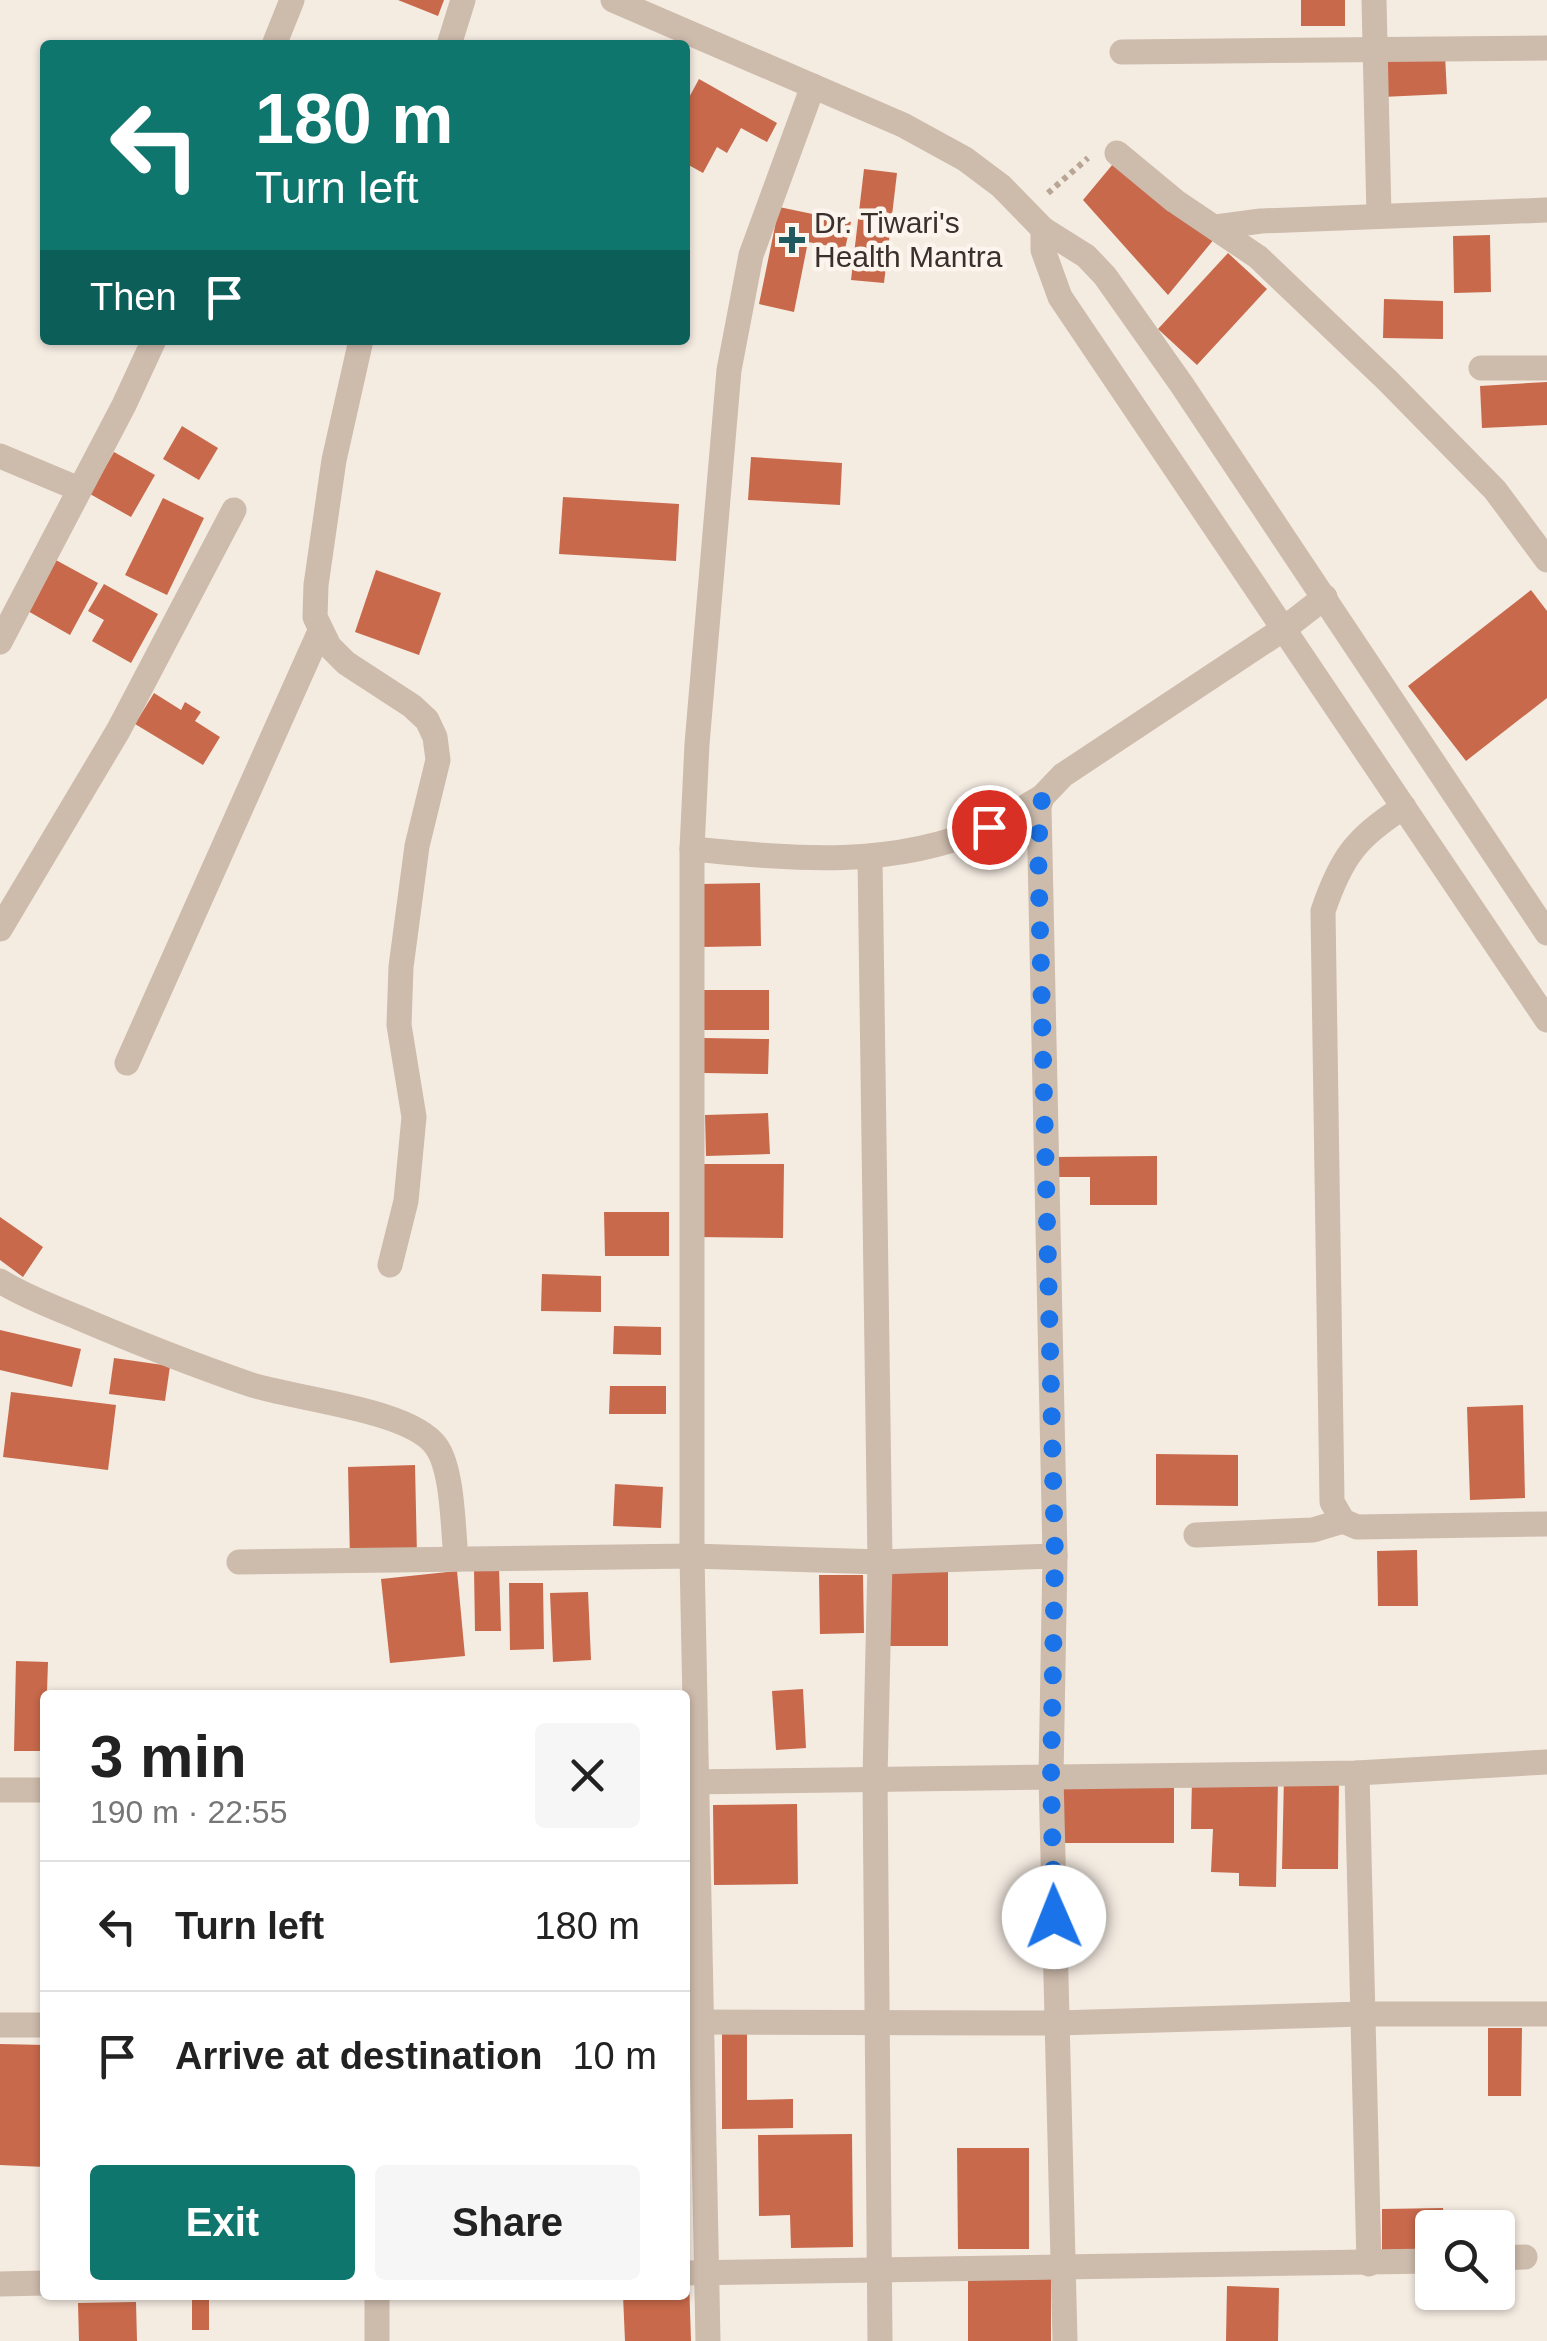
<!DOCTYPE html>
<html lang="en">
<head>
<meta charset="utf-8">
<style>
	:root { --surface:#fff; --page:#f6f6f6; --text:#222; --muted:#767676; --line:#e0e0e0; --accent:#0f766e }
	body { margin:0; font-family:Helvetica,sans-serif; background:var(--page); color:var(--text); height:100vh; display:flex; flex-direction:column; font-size:38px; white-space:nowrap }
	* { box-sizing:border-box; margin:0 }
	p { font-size:32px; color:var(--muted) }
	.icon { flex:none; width:55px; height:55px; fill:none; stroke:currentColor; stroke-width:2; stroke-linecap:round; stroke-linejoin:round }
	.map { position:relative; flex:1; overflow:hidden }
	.sheet { position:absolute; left:40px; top:1690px; width:650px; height:610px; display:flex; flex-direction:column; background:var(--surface); border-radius:10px; box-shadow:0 2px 8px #0004 }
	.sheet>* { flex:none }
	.top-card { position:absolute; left:40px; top:40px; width:650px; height:305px; border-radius:10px; box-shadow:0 2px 8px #0004; background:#0f766e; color:#fff; overflow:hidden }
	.fabs { position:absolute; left:1415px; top:2210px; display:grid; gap:20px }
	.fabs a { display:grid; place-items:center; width:100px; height:100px; border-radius:10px; background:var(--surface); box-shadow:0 2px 8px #0004; font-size:50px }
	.pin { position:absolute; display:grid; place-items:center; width:85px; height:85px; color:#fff; margin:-42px; border:5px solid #fff; border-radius:50%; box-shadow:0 2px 10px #0007 }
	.me { position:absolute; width:110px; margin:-55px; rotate:359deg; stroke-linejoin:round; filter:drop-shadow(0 0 8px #0008) }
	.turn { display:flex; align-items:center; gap:35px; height:210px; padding:0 50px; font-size:45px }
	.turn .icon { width:130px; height:130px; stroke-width:2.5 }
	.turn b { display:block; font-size:70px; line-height:85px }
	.then { display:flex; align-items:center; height:95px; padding:0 50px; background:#0003; gap:20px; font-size:38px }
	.round { display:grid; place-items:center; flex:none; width:105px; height:105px; border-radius:10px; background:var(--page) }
	.headline { display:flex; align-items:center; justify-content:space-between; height:170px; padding:0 50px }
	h1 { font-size:60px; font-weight:700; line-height:75px }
	.primary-button { display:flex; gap:20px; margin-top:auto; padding:20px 50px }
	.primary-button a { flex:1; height:115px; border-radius:10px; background:var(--accent); color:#fff; font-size:40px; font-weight:700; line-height:115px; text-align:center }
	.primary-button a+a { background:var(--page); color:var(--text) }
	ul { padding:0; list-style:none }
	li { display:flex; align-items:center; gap:30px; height:130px; padding:0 50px; border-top:2px solid var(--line) }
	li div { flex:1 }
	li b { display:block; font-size:38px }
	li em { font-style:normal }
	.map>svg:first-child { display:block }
</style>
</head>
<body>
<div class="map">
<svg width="1547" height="2341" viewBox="0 0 1547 2341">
	<rect width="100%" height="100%" fill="#f4ebe1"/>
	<g fill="#c8694b">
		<polygon points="398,0 444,0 438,16"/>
		<rect x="1301" y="0" width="44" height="26"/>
		<polygon points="1445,55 1447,94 1382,97 1380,58"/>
		<polygon points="699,79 777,123 767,142 741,128 727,153 717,147 703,173 685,163 685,105"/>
		<polygon points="1113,164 1215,238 1168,295 1083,200"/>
		<polygon points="864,169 897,173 884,283 851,280"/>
		<polygon points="779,207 851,222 845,249 808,242 794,312 759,304"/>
		<polygon points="1490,235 1491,292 1454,293 1453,236"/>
		<polygon points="1228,253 1267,289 1197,365 1158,329"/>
		<polygon points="1384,299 1443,301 1443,339 1383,338"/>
		<polygon points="1547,382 1547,425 1482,428 1480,386"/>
		<polygon points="182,426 218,448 199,480 163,459"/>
		<polygon points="114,452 155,475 131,517 90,494"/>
		<polygon points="751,457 842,463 840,505 748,500"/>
		<polygon points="563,497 679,504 676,561 559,554"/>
		<polygon points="163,498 204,518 167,595 125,575"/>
		<polygon points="54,559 98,583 70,635 26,610"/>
		<polygon points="376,570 441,593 419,655 355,632"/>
		<polygon points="104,584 158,614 131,663 92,641 104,620 88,611"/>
		<polygon points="1531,590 1547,611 1547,698 1466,761 1408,686"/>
		<polygon points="154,693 181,710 185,702 201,712 195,721 220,737 203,765 135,724"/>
		<polygon points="760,883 761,946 701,947 699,884"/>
		<rect x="704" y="990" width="65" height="40"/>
		<polygon points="704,1038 769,1039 768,1074 704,1073"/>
		<polygon points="768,1113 770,1154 706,1156 705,1115"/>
		<polygon points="1157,1156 1157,1205 1090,1205 1090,1177 1055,1177 1054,1157"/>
		<polygon points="695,1164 784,1164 783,1238 695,1237"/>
		<polygon points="604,1212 669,1212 669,1256 605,1256"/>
		<polygon points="0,1217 43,1247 23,1277 0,1260"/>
		<polygon points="542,1274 601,1276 601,1312 541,1311"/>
		<polygon points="614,1326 661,1327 661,1355 613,1354"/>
		<polygon points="0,1330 81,1349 72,1387 0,1370"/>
		<polygon points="114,1358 170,1366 165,1401 109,1394"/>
		<polygon points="610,1386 666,1386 666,1414 609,1414"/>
		<polygon points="11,1392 116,1405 108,1470 3,1457"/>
		<polygon points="1523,1405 1525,1498 1470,1500 1467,1407"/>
		<polygon points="1156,1454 1238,1455 1238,1506 1156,1505"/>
		<polygon points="415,1465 417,1556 350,1558 348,1467"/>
		<polygon points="615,1484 663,1487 661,1528 613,1526"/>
		<polygon points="1417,1550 1418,1606 1378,1606 1377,1551"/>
		<polygon points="499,1568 501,1631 475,1631 474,1569"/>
		<rect x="885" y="1568" width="63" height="78"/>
		<polygon points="457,1571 465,1656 390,1663 381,1579"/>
		<polygon points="819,1575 863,1575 864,1633 820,1634"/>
		<polygon points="509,1583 543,1583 544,1649 510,1650"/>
		<polygon points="588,1592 591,1660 553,1662 550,1593"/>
		<polygon points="16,1661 48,1662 45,1751 14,1751"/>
		<polygon points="803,1689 806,1748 776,1750 772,1691"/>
		<polygon points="1284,1776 1339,1777 1338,1869 1282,1869"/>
		<polygon points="1192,1777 1278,1780 1276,1887 1239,1886 1239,1873 1211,1872 1213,1829 1191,1829"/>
		<polygon points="1174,1786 1174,1843 1063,1843 1062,1787"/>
		<polygon points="797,1804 798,1884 714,1885 713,1805"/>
		<polygon points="722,2028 747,2028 747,2100 793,2099 793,2128 722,2129"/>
		<polygon points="1488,2028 1522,2028 1521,2096 1488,2096"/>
		<polygon points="0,2044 45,2045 45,2167 0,2165"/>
		<polygon points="852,2134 853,2247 791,2248 790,2215 759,2216 758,2135"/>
		<polygon points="957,2148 1029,2148 1029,2249 958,2249"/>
		<polygon points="1443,2208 1444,2228 1432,2228 1432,2249 1382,2250 1382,2209"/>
		<polygon points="689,2279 691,2341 625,2341 623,2295 685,2295 685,2280"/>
		<rect x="968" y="2279" width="83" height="62"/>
		<polygon points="1227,2286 1279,2288 1278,2341 1226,2341"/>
		<rect x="192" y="2295" width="17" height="35"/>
		<polygon points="136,2302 137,2341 79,2341 78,2303"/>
	</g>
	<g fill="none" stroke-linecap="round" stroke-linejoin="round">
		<polyline stroke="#b9a596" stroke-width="6" stroke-dasharray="5 5" stroke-linecap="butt" points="1048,193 1088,158"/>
		<g stroke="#cdbbac" stroke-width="25">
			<polyline points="613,0 903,125 965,159 1001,186 1043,229 1086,256 1105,276 1182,385 1547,933"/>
			<polyline points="1374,0 1379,216"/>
			<polyline points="274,45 292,0"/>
			<polyline points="449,45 463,0"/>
			<polyline points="1122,52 1547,48"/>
			<polyline points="1117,153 1175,201 1258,257 1388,381 1495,490 1547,560"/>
			<polyline points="1216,227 1261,221 1547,210"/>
			<polyline points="1043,229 1043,250 1060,297 1547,1020"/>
			<polyline points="361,340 334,460 316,585 315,617 329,646 346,663 412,706 427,720 435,737 438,760 417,846 401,967 399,1025 414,1117 406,1201 390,1265"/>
			<polyline points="1481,368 1547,368"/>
			<polyline points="0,456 79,489"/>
			<polyline points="0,642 124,405 154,340"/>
			<path d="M1404,807C1356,837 1341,858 1323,911L1332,1502L1343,1521L1357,1527L1547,1524"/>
			<path d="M692,849C794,859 891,869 988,827C1007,819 1024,807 1042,797"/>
			<polyline points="870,858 880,1562 875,1778 880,2341"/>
			<polyline points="0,929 118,731 234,510"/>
			<polyline points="127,1063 320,631"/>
			<path d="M0,1281C24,1296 51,1306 77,1317C133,1341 191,1364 249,1384C293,1399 410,1409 436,1446C453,1469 453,1529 456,1559"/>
			<polyline points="1196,1535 1313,1530 1343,1521"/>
			<polyline points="239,1562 692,1556 880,1562 1055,1556"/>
			<polyline points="1357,1773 1369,2264"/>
			<polyline points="685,1782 1357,1773 1547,1762"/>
			<polyline points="0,1790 45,1790"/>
			<polyline points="687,2022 1057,2023 1362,2014 1547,2014"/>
			<polyline points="0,2025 45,2025"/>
			<polyline points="1498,2258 1525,2257"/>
			<polyline points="685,2273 1432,2261"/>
			<polyline points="0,2284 45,2283"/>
			<polyline points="377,2341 377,2295"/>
			<polyline points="708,2341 692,1556 692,849 697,744 729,370 751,255 813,86"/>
			<polyline points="1065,2341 1051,1776 1055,1556 1039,807 1042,797 1063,775 1285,628 1325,597"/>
		</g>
	</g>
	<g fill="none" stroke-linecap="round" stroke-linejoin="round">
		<polyline stroke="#1a73e8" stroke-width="18" stroke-dasharray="0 32.4" points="989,827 1042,797 1038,846 1055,1556 1051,1776 1054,1917"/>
	</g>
	<path fill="#1f5a5e" stroke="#fbf5ee" stroke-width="4" d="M787 225h10v10h10v10h-10v10h-10v-10h-10v-10h10z"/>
	<g text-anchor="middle" stroke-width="9" stroke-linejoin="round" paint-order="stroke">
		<g font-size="30" fill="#3b302b" stroke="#fbf5ee" text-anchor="start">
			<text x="814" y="233">Dr. Tiwari's<tspan x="814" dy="34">Health Mantra</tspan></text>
		</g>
	</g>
</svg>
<div class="fabs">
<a><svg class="icon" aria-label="search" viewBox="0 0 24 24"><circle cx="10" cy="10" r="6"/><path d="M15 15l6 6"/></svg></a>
</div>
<div class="pin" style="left:989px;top:827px;background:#d93025"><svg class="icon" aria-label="arrive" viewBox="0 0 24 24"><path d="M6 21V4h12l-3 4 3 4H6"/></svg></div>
<svg class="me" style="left:1054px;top:1917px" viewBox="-20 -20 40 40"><circle r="19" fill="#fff"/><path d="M0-13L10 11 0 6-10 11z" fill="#1a73e8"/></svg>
<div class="top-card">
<div class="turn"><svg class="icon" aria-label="left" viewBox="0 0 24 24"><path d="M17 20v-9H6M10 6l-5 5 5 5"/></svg><div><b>180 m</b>Turn left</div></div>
<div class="then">Then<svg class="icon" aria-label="arrive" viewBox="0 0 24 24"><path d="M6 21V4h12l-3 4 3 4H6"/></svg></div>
</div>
<section class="sheet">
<div class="headline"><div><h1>3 min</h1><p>190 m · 22:55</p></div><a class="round"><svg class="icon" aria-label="close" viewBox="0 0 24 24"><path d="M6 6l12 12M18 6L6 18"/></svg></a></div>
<ul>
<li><svg class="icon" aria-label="left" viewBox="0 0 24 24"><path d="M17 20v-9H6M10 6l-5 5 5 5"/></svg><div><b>Turn left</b></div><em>180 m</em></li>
<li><svg class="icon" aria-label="arrive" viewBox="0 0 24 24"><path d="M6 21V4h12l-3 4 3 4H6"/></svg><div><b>Arrive at destination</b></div><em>10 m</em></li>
</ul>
<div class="primary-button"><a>Exit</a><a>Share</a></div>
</section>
</div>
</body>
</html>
